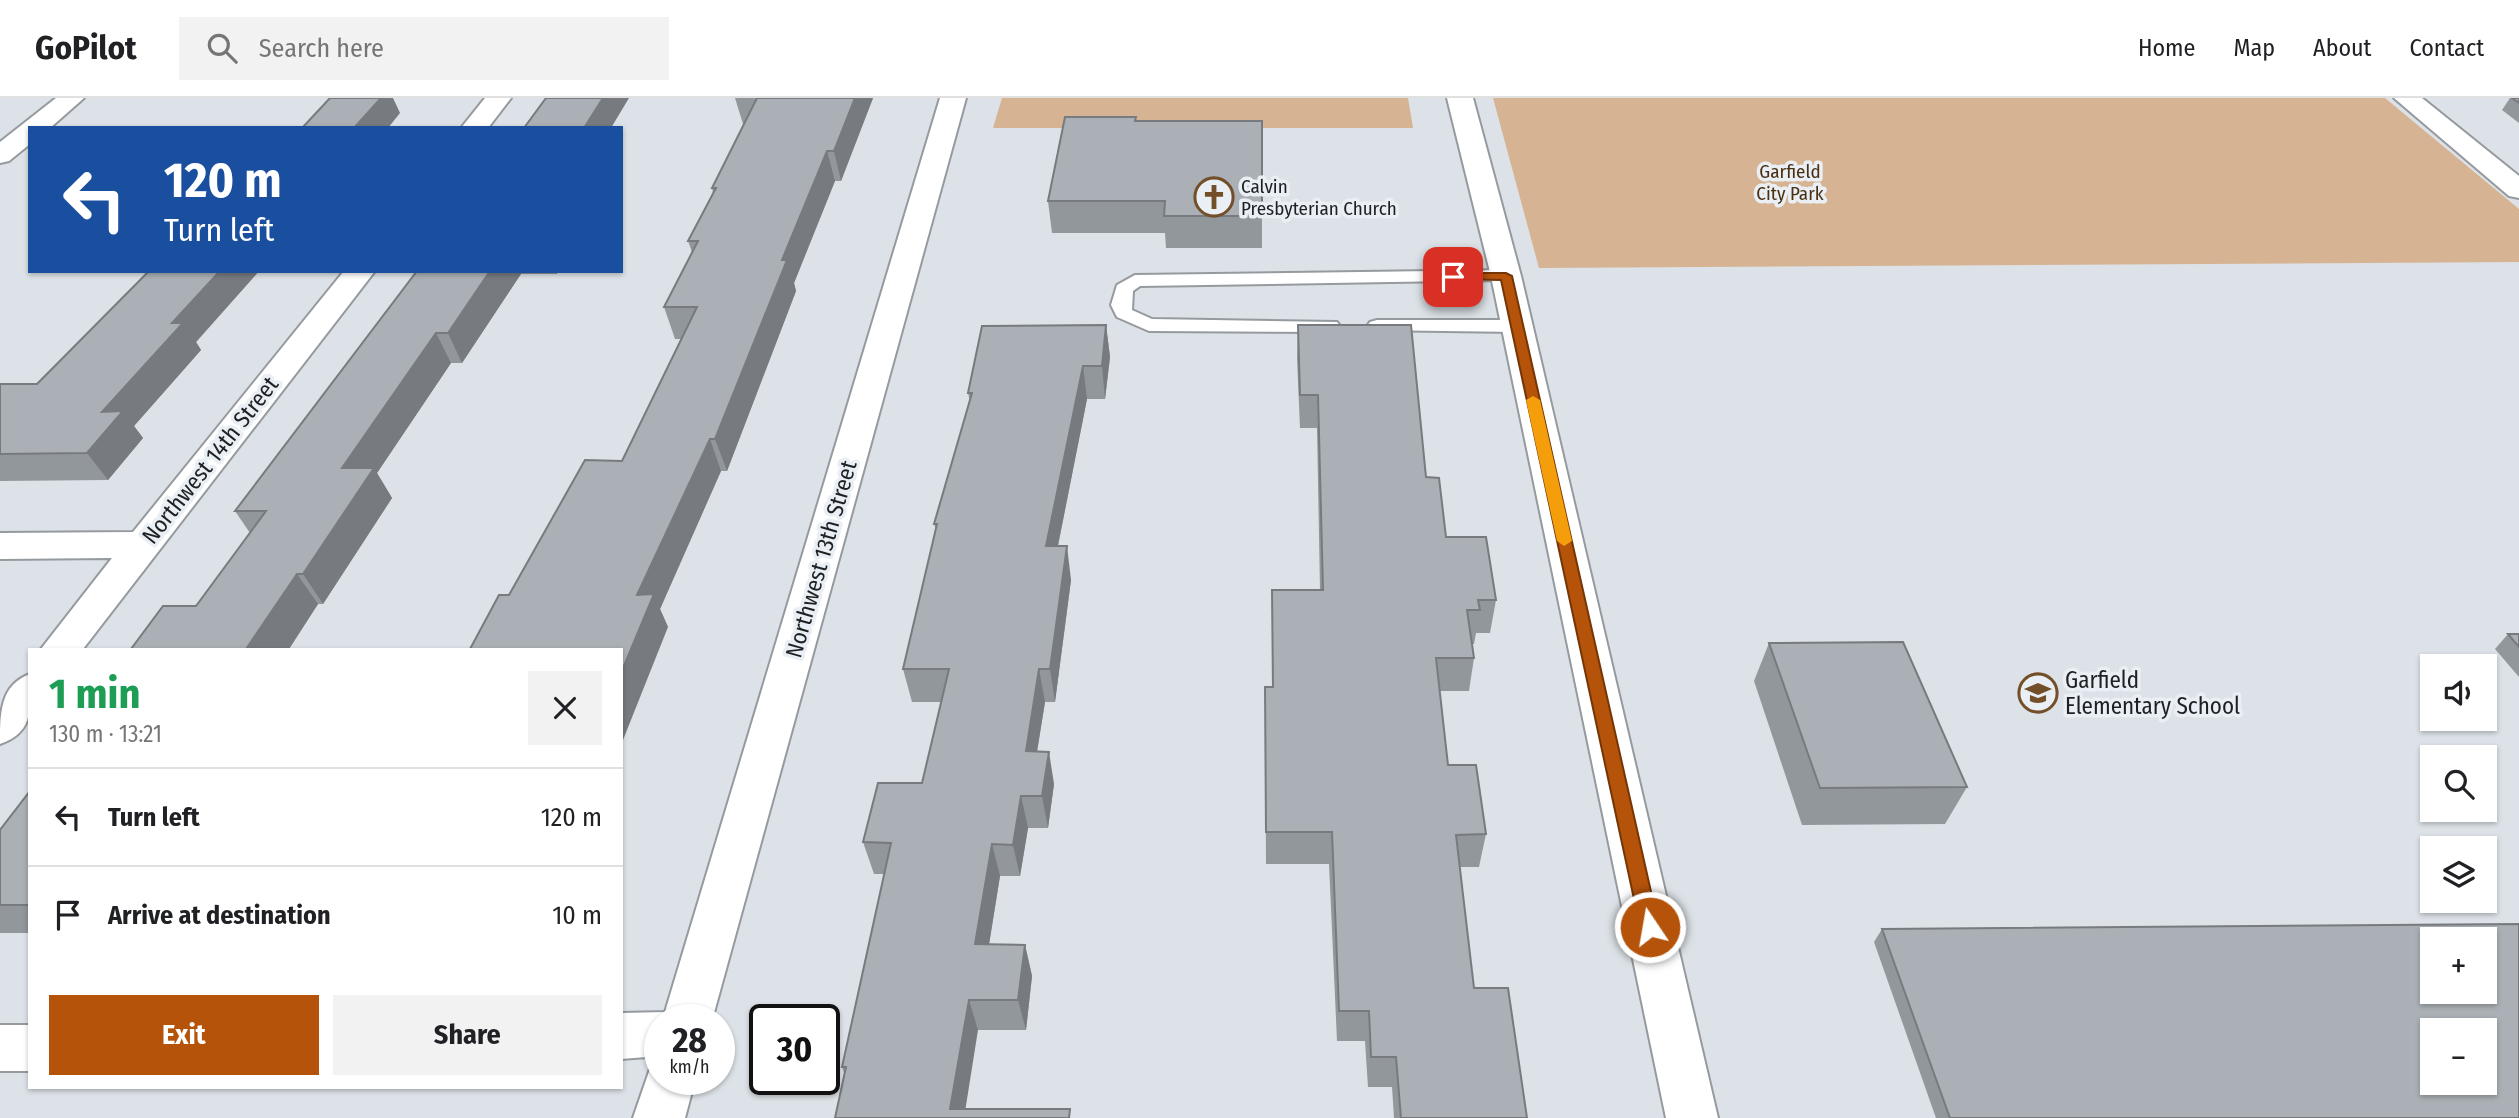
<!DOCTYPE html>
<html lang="en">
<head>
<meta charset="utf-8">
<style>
	:root { --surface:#fff; --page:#f2f2f2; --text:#202124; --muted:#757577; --line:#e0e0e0; --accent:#b45309 }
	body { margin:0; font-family:"Fira Sans Condensed",sans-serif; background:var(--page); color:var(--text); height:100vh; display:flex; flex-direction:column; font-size:26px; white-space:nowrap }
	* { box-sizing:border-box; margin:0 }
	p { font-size:23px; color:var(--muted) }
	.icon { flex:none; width:38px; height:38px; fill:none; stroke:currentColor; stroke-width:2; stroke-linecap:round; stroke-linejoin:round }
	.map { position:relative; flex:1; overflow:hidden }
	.details { position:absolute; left:28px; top:550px; width:595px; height:441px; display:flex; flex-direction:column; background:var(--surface); border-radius:0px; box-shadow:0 2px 5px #0004 }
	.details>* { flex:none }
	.top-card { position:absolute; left:28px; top:28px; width:595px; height:147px; border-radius:0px; box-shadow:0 2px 5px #0004; background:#1a4fa0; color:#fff; overflow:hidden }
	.tools { position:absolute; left:2420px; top:556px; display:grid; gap:14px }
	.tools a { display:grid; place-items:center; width:77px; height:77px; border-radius:0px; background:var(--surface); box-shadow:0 2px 5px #0004; font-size:35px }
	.speed { position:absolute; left:644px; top:906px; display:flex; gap:14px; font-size:35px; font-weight:700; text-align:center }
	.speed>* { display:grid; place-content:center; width:91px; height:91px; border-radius:50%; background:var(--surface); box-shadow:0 2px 5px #0004; line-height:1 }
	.speed small { font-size:18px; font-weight:400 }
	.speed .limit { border:4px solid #111; border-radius:10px; background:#fff; color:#111 }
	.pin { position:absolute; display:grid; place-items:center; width:60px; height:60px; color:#fff; margin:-30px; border-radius:14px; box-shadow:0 4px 10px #0006 }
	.me { position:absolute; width:77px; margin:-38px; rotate:348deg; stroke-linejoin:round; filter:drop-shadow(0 0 5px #0008) }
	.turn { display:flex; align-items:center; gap:24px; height:147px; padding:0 21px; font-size:32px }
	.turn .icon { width:91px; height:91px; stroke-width:2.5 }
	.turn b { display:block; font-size:49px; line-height:60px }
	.round { display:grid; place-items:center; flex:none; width:74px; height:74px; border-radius:0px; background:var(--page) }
	.headline { display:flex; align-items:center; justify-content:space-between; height:119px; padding:0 21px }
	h1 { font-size:42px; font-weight:700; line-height:52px; color:#1e9e55 }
	.action { display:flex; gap:14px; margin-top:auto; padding:14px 21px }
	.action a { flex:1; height:80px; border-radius:0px; background:var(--accent); color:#fff; font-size:28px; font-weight:700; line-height:80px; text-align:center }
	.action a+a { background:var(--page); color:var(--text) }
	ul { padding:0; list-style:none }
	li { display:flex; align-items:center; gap:21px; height:98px; padding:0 21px; border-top:2px solid var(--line) }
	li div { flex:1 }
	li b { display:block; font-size:26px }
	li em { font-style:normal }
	header { display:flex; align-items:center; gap:42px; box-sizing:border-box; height:98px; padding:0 35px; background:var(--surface); border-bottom:2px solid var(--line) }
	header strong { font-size:33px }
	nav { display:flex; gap:38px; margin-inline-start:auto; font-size:24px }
	.search { width:490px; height:63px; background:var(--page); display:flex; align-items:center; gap:18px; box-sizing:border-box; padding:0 24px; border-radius:0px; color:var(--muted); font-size:26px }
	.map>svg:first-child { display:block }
</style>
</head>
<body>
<header>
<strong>GoPilot</strong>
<div class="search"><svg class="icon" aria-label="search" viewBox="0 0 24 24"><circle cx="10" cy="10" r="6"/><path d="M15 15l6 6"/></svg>Search here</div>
<nav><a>Home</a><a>Map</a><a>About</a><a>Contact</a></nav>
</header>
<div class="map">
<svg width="2519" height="1020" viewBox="0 0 2519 1020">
	<rect width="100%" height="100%" fill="#dce2e7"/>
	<g fill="#d6b392">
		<polygon points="1002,0 1408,0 1413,30 993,30"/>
		<polygon points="1493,0 2385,0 2519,111 2519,164 1539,170"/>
	</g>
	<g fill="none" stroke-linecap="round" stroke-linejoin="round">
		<g stroke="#959a9f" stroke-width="4">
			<g id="service">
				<polygon points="1506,172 1515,178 1513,182 1140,188 1133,193 1132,212 1152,221 1337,224 1340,228 1337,232 1330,234 1149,233 1117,219 1111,207 1117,187 1135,177"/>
				<polygon points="1377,222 1517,222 1524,224 1527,228 1524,232 1517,234 1370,232 1367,228 1370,224"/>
			</g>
		</g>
		<g stroke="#959a9f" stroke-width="4">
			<g id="minor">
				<polygon points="56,0 84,0 50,30 30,30 30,46 9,63 0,65 0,44"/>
				<polygon points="485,0 511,0 488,30 461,30"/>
				<polygon points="940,0 966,0 712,922 660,922 660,958 621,961 621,915 665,914"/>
				<polygon points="1447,0 1473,0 1521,178 1718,1020 1666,1020 1491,178"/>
				<polygon points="2394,0 2422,0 2519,78 2519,100 2509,98"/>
				<polygon points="344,173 375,173 83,551 41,551 112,460 0,461 0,435 133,434"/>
				<path d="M30,576C30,607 36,634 0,646C0,615 0,587 30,576Z"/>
				<rect x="0" y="927" width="30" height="46"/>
				<polygon points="660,962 660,982 695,982 685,1020 633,1020 652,965"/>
			</g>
		</g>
		<use href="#service" fill="#fff" fill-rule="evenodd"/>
		<use href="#minor" fill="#fff" fill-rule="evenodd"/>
	</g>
	<g fill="#92979c">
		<polygon points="735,0 873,0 841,83 835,83 794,185 796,193 727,373 721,373 660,511 668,529 509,497 622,363 682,241 675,241 664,209 692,154 688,143 713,95 712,90 744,26 743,26"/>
		<polygon points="2510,0 2519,0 2519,25 2502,12"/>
		<polygon points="1136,19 1136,23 1262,23 1262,150 1166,150 1165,135 1052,135 1048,103"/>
		<polygon points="149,173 259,173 196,244 201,252 134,328 143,340 108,382 0,383 0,286 37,286"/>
		<polygon points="417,173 558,173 557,176 521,176 462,265 451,265 377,375 392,400 323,506 318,506 289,551 131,551 196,508 250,435 235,413"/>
		<polygon points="1106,227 1110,259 1105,301 1087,301 1058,448 1071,482 1055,604 1045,604 1037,653 1054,686 1048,730 1028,730 1020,778 1000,778 989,847 1025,847 1032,878 1026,932 978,932 835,1020 844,975 842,969 884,776 874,776 863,744 922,685 941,604 912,604 903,571 936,432 934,426 970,304 968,295"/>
		<polygon points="1298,227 1426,379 1446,439 1496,502 1490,535 1476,535 1474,546 1472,546 1474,560 1469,593 1440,593 1448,667 1486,736 1479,769 1460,769 1474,890 1527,1020 1394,1020 1392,989 1368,989 1365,943 1337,943 1329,766 1266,766 1265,589 1273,589 1272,492 1320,492 1317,330 1300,330 1297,260"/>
		<polygon points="2508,536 2519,536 2519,579 2495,551"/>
		<polygon points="1769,545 1967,689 1945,726 1802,727 1754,583"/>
		<polygon points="30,693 30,835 0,835 0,732"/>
		<polygon points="1882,831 2519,1020 1936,1020 1874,844"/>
	</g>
	<g fill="#777b7f">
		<polygon points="381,0 393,0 400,15 388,30 354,30"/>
		<polygon points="603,0 629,0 611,30 584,30"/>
		<polygon points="855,0 873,0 841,83 834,53"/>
		<polygon points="827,53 835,83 794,185 796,193 727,373 715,341 782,162"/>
		<polygon points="220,173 259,173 196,244 201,252 134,328 143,340 108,382 87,355 102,314 172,225"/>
		<polygon points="490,173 520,173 521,176 462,265 448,235"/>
		<polygon points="1106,227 1110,259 1105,301 1102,268"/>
		<polygon points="436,235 451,265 377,375 392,400 323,506 303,476 342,370"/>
		<polygon points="1083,268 1087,301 1051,482 1046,448"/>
		<polygon points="710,341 721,373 660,511 668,529 621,647 621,575 637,497"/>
		<polygon points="1067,448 1071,482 1055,604 1050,571"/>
		<polygon points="297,476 318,506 289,551 246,551"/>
		<polygon points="1039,571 1045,604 1032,685 1026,653"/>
		<polygon points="1049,654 1054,686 1048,730 1042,698"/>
		<polygon points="1021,698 1028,730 1020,778 1013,747"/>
		<polygon points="992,746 1000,778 984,877 975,846"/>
		<polygon points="1025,847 1032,878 1026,932 1018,902"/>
		<polygon points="969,902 978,932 964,1020 950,1011"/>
	</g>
	<g fill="#aab0b5" stroke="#777b7f" stroke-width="2" fill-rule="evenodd">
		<polygon points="330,0 381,0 354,30 302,30"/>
		<polygon points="546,0 603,0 584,30 524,30"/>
		<polygon points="757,0 855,0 834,53 827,53 782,162 787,162 715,341 710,341 637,497 654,496 621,575 621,551 470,551 499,497 509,497 585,362 622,363 697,209 664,209 698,143 688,143 716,90 712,90"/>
		<polygon points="2512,0 2519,0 2519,5"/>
		<polygon points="1065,19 1136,19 1135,23 1262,23 1262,118 1164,118 1165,103 1048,103"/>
		<polygon points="149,173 220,173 172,225 183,225 102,314 123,313 87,355 0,356 0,286 37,286"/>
		<polygon points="417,173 490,173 448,235 436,235 342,370 374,370 303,476 297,476 246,551 131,551 163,508 196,508 266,413 235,413"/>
		<polygon points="1106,227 1102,268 1083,268 1046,448 1067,448 1050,571 1039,571 1026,653 1049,654 1042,698 1021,698 1013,747 992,746 975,846 1025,847 1018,902 969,902 950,1011 1070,1011 1069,1020 835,1020 846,969 842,969 891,745 863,744 878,685 922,685 949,571 903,571 937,426 934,426 972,295 968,295 982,228"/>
		<polygon points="1298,227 1411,227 1426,379 1439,380 1446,439 1486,439 1496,502 1478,502 1480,512 1467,512 1474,560 1436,560 1448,667 1476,667 1486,736 1456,737 1474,890 1508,890 1527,1020 1401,1020 1396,959 1371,959 1369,913 1339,913 1332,734 1266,734 1265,589 1273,589 1272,492 1323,492 1318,297 1300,297"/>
		<polygon points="2508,536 2519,536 2519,549"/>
		<polygon points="1903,544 1967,689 1820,690 1769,545"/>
		<polygon points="30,693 30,807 0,807 0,732"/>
		<path d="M2519,826V1020H1950L1882,831ZM2432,842H2485V894H2432ZM2432,933H2485V985H2432Z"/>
	</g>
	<polygon fill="#b45309" stroke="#753606" stroke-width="2" points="1453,175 1506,175 1512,178 1659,829 1656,835 1650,837 1643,835 1640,829 1501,182 1449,181 1447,179"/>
	<polygon fill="#f59e0b" points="1533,298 1540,302 1572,443 1564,448 1557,443 1526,302"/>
	<defs>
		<g id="church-ring" transform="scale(2.0125)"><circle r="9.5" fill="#e9eff4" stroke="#734f29" stroke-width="1.5"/><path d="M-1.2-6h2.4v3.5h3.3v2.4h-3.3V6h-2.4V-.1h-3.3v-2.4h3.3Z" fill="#734f29"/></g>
		<g id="school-ring" transform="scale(2.0125)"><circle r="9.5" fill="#e9eff4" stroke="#734f29" stroke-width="1.5"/><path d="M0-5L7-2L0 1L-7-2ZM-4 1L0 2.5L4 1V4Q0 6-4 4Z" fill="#734f29"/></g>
	</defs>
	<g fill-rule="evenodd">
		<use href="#church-ring" x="1214" y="99"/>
		<use href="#school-ring" x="2038" y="595"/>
	</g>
	<g text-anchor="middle" stroke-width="7" stroke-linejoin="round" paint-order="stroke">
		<g font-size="19" fill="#4a2f11" stroke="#e9eff4">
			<text x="1790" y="80">Garfield<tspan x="1790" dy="22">City Park</tspan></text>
		</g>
		<g font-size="19" fill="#1e2022" stroke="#e9eff4" text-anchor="start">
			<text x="1241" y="95">Calvin<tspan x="1241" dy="22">Presbyterian Church</tspan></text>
		</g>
		<g font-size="23" fill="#1e2022" stroke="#e9eff4">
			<text transform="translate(210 362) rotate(-52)" y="8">Northwest 14th Street</text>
			<text transform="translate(821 461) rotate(-74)" y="8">Northwest 13th Street</text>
		</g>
		<g font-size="23" fill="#1e2022" stroke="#e9eff4" text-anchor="start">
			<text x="2065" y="590">Garfield<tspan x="2065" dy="26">Elementary School</tspan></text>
		</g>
	</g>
</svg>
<div class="tools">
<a><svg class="icon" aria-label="sound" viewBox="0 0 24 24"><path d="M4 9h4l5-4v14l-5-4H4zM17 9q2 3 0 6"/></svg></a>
<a><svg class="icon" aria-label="search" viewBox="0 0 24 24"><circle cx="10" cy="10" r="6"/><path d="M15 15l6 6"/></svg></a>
<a><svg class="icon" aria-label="layers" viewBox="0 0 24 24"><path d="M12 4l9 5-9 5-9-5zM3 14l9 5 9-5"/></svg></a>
<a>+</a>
<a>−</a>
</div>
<div class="speed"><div>28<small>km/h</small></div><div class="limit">30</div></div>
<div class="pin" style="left:1453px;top:179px;background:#d93025"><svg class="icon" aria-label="arrive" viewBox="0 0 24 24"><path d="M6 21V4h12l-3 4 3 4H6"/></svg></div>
<svg class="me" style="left:1650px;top:829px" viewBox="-20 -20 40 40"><circle r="17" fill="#b45309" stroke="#fff" stroke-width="3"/><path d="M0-11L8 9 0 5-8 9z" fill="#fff"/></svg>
<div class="top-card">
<div class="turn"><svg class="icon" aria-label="left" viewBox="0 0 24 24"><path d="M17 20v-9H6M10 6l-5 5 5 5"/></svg><div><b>120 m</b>Turn left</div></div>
</div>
<section class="details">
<div class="headline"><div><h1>1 min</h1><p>130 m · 13:21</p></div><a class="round"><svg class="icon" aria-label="close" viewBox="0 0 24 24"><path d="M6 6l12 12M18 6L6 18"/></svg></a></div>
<ul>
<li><svg class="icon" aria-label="left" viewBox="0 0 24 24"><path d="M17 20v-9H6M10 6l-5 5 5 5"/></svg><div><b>Turn left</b></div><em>120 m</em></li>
<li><svg class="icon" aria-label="arrive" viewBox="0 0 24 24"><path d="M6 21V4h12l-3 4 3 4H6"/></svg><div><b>Arrive at destination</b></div><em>10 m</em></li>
</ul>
<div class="action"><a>Exit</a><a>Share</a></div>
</section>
</div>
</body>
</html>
